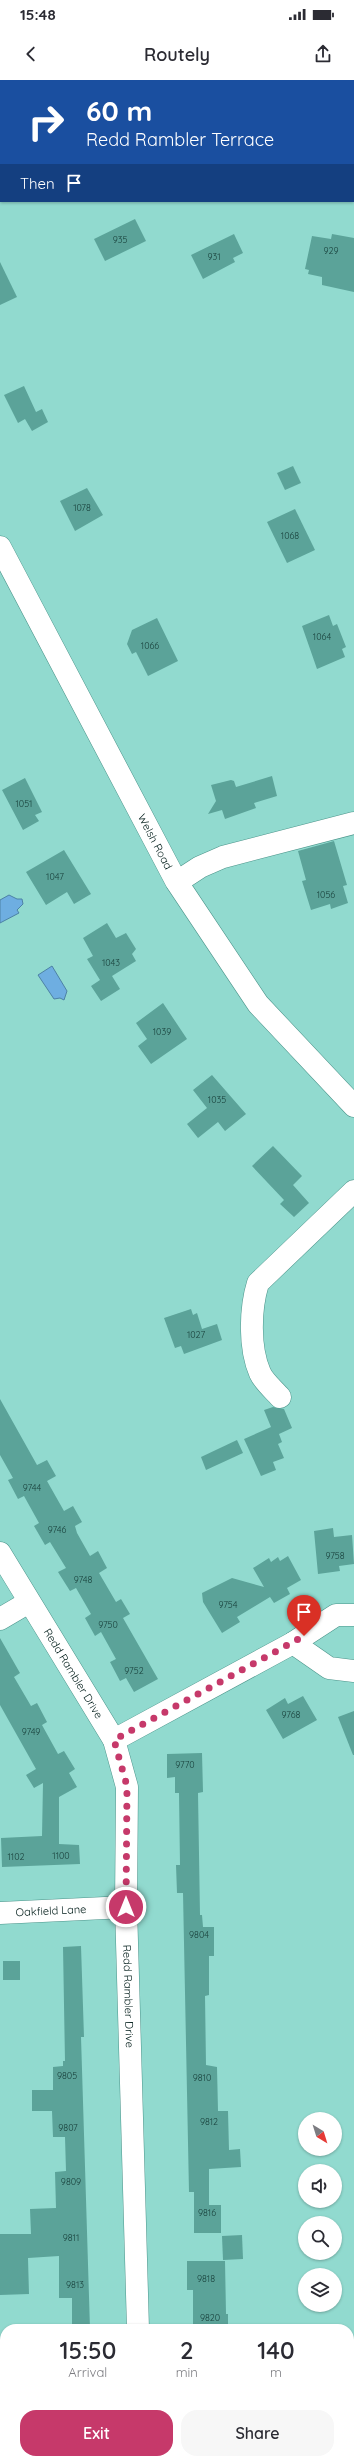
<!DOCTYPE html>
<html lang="en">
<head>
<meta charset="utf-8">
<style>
	:root { --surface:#fff; --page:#f7f7f7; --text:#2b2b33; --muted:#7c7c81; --accent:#c6396a }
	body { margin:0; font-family:Quicksand,sans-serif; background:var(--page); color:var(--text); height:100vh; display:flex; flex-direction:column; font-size:15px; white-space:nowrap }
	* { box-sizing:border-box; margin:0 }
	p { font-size:13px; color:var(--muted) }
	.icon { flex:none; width:22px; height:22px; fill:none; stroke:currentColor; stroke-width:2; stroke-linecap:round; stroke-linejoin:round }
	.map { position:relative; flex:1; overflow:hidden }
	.sheet { position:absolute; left:0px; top:2244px; width:354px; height:140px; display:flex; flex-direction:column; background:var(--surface); border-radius:16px 16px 0 0; box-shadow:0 1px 3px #0004 }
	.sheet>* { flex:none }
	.banner { position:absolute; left:0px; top:0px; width:354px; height:122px; box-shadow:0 1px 3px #0004; background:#1a4fa0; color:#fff; overflow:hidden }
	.needle { width:26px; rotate:142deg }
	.fabs { position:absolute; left:298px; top:2032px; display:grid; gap:8px }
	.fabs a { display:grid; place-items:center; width:44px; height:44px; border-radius:50%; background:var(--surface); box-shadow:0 1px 3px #0004; font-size:20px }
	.pin { position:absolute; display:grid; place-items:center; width:34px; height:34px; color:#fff; margin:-41px -17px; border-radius:50% 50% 50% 0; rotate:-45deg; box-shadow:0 0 4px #0007 }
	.pin .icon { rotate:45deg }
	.me { position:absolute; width:44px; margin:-22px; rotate:0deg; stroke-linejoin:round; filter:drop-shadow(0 0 3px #0008) }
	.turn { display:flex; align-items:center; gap:14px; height:84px; padding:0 20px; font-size:18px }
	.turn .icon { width:52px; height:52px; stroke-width:2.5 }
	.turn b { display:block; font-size:28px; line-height:34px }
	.then { display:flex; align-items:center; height:38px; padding:0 20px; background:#0003; gap:8px; font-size:15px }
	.eta { display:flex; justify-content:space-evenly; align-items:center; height:68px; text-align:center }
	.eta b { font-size:24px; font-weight:600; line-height:28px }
	.button { display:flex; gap:8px; margin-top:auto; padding:8px 20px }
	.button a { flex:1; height:46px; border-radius:16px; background:var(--accent); color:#fff; font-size:16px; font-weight:600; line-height:46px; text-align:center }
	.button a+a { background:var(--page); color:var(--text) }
	.status { display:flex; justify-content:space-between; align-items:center; height:28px; padding:0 20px; background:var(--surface); direction:ltr }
	.status svg { height:11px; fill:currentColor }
	header { display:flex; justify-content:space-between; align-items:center; height:52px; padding:0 20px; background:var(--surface); font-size:18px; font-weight:600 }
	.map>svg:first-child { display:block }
</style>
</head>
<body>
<div class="status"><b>15:48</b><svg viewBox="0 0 49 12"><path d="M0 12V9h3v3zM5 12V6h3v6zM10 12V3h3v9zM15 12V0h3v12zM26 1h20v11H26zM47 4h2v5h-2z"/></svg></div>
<header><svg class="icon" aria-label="back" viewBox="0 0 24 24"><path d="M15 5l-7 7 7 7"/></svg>Routely<svg class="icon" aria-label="share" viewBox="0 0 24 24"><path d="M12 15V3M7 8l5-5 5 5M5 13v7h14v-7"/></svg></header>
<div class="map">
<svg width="354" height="2384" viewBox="0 0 354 2384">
	<rect width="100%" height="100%" fill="#91dacf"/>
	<g fill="#6eaee1" stroke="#4d82a5">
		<polygon points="9,815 17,819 22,819 23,824 17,830 19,833 0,843 0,820"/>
		<polygon points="52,886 67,911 64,920 60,918 54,919 38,895"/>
	</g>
	<g fill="#5ba399">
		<polygon points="135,139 146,161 105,181 94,159"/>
		<polygon points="234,154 243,173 233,178 235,182 203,199 191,175"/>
		<polygon points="332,154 354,158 354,212 322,205 322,197 308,194 309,190 305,189 312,156 331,159"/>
		<polygon points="0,182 17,217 0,225"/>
		<polygon points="24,306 36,332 42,329 48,342 32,351 25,339 18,343 4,315"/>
		<polygon points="293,386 301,403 285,410 277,393"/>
		<polygon points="87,408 103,435 75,451 60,421"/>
		<polygon points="295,429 315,470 287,483 267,442"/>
		<polygon points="329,535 333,546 337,544 346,567 342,569 345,577 317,589 302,546"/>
		<polygon points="157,538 178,581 148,596 136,572 132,574 127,564 132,550"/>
		<polygon points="272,696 277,716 254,723 256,728 225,739 222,730 208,734 216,721 211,705 231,700 234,701 236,707"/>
		<polygon points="25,698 42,732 35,735 39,741 23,750 2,710"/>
		<polygon points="334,761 347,805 343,806 348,823 331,829 330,824 311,830 302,801 306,800 298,771"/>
		<polygon points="64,770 91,814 74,824 67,812 46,825 26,792"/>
		<polygon points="107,843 116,858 126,853 136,869 132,874 136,881 112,896 120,909 101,921 91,906 100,900 87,879 93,876 83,858"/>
		<polygon points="163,923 187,959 151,984 138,966 147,959 136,943"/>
		<polygon points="212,995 246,1034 225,1051 218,1042 198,1058 187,1044 207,1028 193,1010"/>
		<polygon points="273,1066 302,1096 293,1105 309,1123 294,1137 280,1124 284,1120 252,1086"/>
		<polygon points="191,1229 193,1235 197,1233 202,1249 217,1244 222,1260 184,1274 181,1266 175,1268 164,1238"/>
		<polygon points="0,1319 37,1385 47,1380 56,1396 47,1401 64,1431 73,1426 82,1442 75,1446 77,1453 90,1476 98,1471 107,1488 99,1493 116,1522 121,1519 130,1534 123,1538 158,1599 134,1612 126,1598 120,1601 110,1582 116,1579 101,1552 95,1556 85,1538 91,1534 76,1508 70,1511 58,1492 66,1488 50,1462 45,1465 34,1446 39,1443 24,1416 18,1419 8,1400 13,1398 0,1375"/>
		<polygon points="273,1327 284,1329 292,1348 279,1354 282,1362 278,1364 284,1378 273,1382 276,1390 261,1396 244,1359 271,1347 264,1330"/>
		<polygon points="237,1360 243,1373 206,1390 201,1377"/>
		<polygon points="333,1448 334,1457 352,1455 354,1484 339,1486 340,1491 318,1494 314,1451"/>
		<polygon points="288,1476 301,1500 287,1508 290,1514 274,1523 270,1517 237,1537 240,1542 222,1553 203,1522 202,1513 232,1498 264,1507 253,1488 269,1478 271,1482 278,1477 280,1481"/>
		<polygon points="0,1558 20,1593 14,1597 31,1626 37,1623 47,1642 42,1645 58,1674 64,1671 75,1689 69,1693 77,1707 59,1717 59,1764 79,1765 80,1784 2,1787 1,1758 42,1756 43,1703 34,1708 26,1695 36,1689 0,1625"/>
		<polygon points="303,1616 317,1640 283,1659 266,1630 285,1618 288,1624"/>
		<polygon points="354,1631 354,1675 353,1675 338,1637"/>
		<polygon points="202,1673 203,1712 198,1713 200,1835 202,1835 203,1847 214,1847 214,1876 209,1876 209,1915 205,1916 206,1985 217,1987 218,2031 228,2031 229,2070 240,2069 241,2087 209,2089 209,2125 221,2125 221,2153 194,2153 194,2112 189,2112 183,1813 177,1813 176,1785 180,1785 179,1713 175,1713 175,1697 167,1698 167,1674"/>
		<polygon points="81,1866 84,1957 81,1957 90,2249 72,2249 72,2218 59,2218 59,2176 28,2178 29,2214 0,2215 0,2154 31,2154 30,2129 56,2128 55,2092 66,2091 65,2057 53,2057 52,2031 32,2031 32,2010 53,2010 53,1987 63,1986 63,1981 65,1981 63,1867"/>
		<rect x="3" y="1881" width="17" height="19"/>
		<polygon points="242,2155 243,2179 223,2180 222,2156"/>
		<polygon points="187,2181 225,2181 226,2234 228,2234 228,2249 193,2249 193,2210 187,2210"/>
	</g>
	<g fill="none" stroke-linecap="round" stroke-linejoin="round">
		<g stroke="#4b948a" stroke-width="23">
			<g id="minor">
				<polyline points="145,0 150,1"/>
				<polyline points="12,1 12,0"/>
				<polyline points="181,1 181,0"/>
				<polyline points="0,13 1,13"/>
				<polyline points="353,85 354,85"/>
				<polyline points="177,802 200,787 223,777 354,743"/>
				<path d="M280,1317C274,1310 264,1302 260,1293C249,1268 250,1229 258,1203L354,1111"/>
				<path id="s1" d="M0,1473L114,1660L127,1707L126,1827L138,2249"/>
				<polyline points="0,1539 29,1522"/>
				<polyline points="293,1563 329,1588 354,1591"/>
				<polyline points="114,1660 293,1563 336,1535 354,1535"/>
				<path id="s2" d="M0,1833L126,1827"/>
				<polyline points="162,2379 165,2384"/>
			</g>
		</g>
		<g stroke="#4b948a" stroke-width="23">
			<g id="major">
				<path id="s3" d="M0,467L176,801L258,924L354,1026"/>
			</g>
		</g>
		<use href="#minor" stroke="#fff" stroke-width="22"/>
		<use href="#major" stroke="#fff" stroke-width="22"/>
	</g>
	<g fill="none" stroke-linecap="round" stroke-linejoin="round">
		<polyline stroke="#c6396a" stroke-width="7" stroke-dasharray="0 12.6" points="126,1827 127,1706 114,1660 304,1556"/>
	</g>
	<g text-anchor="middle" stroke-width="3.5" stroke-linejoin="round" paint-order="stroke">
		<g font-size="9" fill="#173e39">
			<text x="120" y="163">935</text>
			<text x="331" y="174">929</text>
			<text x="214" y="180">931</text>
			<text x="82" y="431">1078</text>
			<text x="290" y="459">1068</text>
			<text x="322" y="560">1064</text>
			<text x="150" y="569">1066</text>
			<text x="24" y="727">1051</text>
			<text x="55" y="800">1047</text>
			<text x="326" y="818">1056</text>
			<text x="111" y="886">1043</text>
			<text x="162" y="955">1039</text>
			<text x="217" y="1023">1035</text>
			<text x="196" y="1258">1027</text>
			<text x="32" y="1411">9744</text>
			<text x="57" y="1453">9746</text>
			<text x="335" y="1479">9758</text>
			<text x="83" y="1503">9748</text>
			<text x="228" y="1528">9754</text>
			<text x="108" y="1548">9750</text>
			<text x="134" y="1594">9752</text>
			<text x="291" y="1638">9768</text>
			<text x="31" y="1655">9749</text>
			<text x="185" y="1688">9770</text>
			<text x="61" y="1779">1100</text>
			<text x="16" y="1780">1102</text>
			<text x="199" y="1858">9804</text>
			<text x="67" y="1999">9805</text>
			<text x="202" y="2001">9810</text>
			<text x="209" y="2045">9812</text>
			<text x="68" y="2051">9807</text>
			<text x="71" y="2105">9809</text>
			<text x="207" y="2136">9816</text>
			<text x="71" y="2161">9811</text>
			<text x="206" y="2202">9818</text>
			<text x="75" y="2208">9813</text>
			<text x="210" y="2241">9820</text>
		</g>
		<g font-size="11" fill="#001c19" stroke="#9de7dc">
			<text dy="4" stroke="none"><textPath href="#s3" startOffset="333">Welsh Road</textPath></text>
			<text dy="4" stroke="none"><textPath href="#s1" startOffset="141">Redd Rambler Drive</textPath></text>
			<text dy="4" stroke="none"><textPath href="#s2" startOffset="51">Oakfield Lane</textPath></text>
			<text dy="4" stroke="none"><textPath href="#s1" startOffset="477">Redd Rambler Drive</textPath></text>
		</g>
	</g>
</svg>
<div class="fabs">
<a><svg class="needle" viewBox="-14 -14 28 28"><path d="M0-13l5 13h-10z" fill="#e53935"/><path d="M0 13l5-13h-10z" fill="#7c7c81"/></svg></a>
<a><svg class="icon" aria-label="sound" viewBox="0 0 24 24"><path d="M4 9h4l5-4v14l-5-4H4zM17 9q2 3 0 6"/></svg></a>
<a><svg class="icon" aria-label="search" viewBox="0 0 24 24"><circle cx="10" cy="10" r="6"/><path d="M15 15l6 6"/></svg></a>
<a><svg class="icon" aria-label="layers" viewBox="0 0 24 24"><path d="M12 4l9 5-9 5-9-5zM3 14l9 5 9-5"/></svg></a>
</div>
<div class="pin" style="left:304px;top:1556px;background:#d93025"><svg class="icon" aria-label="arrive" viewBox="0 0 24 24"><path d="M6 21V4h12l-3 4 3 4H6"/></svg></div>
<svg class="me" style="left:126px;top:1827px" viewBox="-20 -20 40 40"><circle r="17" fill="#c6396a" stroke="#fff" stroke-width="3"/><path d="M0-11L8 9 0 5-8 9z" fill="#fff"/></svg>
<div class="banner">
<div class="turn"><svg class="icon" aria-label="right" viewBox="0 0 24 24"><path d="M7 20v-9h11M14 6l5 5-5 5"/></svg><div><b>60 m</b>Redd Rambler Terrace</div></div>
<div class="then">Then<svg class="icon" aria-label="arrive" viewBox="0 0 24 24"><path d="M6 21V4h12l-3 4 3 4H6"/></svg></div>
</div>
<section class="sheet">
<div class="eta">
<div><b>15:50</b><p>Arrival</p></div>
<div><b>2</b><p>min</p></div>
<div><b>140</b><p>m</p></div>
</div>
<div class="button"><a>Exit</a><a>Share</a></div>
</section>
</div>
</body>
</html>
